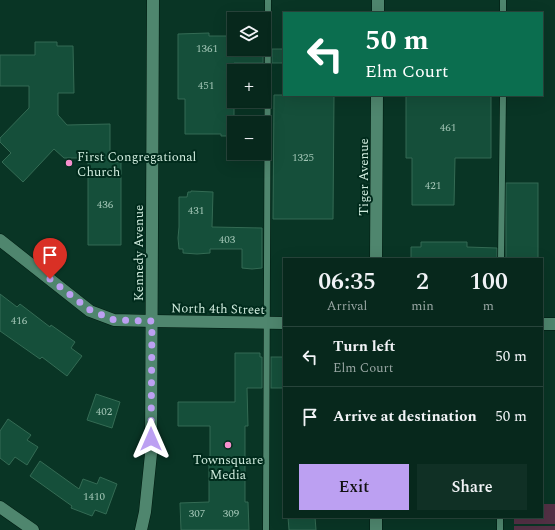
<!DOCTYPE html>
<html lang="en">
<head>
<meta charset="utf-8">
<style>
	:root { --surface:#07281c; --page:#103025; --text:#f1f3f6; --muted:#98a6a3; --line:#28443b; --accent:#bca0f2 }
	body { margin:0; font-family:Spectral,serif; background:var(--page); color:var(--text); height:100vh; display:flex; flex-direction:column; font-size:15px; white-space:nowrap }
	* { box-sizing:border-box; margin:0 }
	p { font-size:13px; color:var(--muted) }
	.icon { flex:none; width:22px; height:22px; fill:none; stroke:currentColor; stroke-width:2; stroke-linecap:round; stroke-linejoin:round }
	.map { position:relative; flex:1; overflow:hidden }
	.side { position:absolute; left:283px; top:258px; width:260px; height:260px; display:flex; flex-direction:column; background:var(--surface); border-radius:0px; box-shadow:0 4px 16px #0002,0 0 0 1px var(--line) }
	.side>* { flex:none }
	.guide { position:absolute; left:283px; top:12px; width:260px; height:84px; border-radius:0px; box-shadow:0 4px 16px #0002,0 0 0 1px var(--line); background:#0b6e4f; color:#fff; overflow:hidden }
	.buttons { position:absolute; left:227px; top:12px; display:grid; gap:8px }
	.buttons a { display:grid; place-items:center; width:44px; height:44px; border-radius:0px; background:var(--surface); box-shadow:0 4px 16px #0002,0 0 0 1px var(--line); font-size:20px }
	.pin { position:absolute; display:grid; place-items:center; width:34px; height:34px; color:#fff; margin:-41px -17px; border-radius:50% 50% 50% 0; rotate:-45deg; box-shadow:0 0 4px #0007 }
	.pin .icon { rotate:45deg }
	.me { position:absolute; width:44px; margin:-22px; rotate:0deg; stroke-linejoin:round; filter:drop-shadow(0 0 3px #0008) }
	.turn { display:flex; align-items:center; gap:14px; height:84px; padding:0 16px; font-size:18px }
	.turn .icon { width:52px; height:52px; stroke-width:2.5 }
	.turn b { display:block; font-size:28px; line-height:34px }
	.eta { display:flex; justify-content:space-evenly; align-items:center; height:68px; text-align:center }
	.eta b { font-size:24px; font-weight:600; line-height:28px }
	.action { display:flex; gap:8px; margin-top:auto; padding:8px 16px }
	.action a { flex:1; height:46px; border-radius:0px; background:var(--accent); color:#111; font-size:16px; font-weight:600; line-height:46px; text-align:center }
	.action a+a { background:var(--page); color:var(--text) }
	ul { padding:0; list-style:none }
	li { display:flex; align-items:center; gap:12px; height:60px; padding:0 16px; border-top:1px solid var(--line) }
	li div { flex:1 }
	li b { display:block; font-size:15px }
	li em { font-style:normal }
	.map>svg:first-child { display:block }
</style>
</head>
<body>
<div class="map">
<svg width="555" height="530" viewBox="0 0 555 530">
	<rect width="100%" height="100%" fill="#093525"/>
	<g fill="#533145">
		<polygon points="542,504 555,504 555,524 514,524 514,517 542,517"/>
		<rect x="514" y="526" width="41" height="4"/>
	</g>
	<g fill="#154f3a" stroke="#346b54">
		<polygon points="209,33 209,36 234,36 234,49 263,49 263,63 234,63 234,136 221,136 221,134 185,134 185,99 178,99 178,34"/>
		<polygon points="35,42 57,42 57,46 73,46 74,93 58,93 58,115 67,125 110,124 110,162 121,162 121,245 88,245 88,158 64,158 54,149 23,182 2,162 11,153 0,142 0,138 29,108 29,86 0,86 0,55 35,55"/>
		<rect x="272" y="49" width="12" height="14"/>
		<polygon points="274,95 334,95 333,219 273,219"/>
		<polygon points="406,95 491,95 491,158 455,158 454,205 412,205 412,158 406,158"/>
		<rect x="506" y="183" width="32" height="76"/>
		<polygon points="191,191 213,192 212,227 262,228 262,268 252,269 242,268 242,249 210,249 210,253 197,254 183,253 183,249 179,249 178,238 179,227 179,197 187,197 188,192 191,192"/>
		<polygon points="421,242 467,242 467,247 497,248 497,259 411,259 411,247 421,247"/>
		<polygon points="0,294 17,307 20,304 50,327 51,325 75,342 71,348 82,356 67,376 42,357 40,359 0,331"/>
		<polygon points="235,353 260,353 260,357 262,357 262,388 247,388 248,426 245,426 245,502 248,502 249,530 181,530 180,503 209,502 209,465 210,465 210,426 178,426 178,402 235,402"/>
		<rect x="271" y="357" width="13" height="31"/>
		<polygon points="96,394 120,402 112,428 87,420"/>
		<polygon points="8,419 31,435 27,440 38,447 27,465 15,457 9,465 0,458 0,431"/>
		<polygon points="40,461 79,489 83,479 97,484 100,477 117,484 106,514 95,510 92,516 71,508 72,506 30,476"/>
		<polygon points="288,517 315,517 316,530 289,530"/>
	</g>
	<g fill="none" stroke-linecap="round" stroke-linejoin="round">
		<g stroke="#001b10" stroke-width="7">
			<g id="service">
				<polyline points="503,13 503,0"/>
				<polyline points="501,259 503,95"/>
				<polyline points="266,530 268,0"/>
				<polyline points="500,530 500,517"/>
			</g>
		</g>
		<g stroke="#001b10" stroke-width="13">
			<g id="minor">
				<polyline points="378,13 378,0"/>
				<polyline points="0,240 90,311 114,320 152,321 284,323"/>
				<polyline points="376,259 377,95"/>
				<polyline points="542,324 555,324"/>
				<polyline points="0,507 33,530"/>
				<polyline points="141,530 145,512 151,454 153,0"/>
				<polyline points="376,530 376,517"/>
			</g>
		</g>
		<use href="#service" stroke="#4f866e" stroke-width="6"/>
		<use href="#minor" stroke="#4f866e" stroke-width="12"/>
	</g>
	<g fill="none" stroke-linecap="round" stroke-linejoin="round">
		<polyline stroke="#bca0f2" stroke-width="7" stroke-dasharray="0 12.6" points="50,279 90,310 114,320 152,321 151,439"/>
	</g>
	<g fill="#f790cd" stroke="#002b1c" stroke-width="1.5">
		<circle cx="69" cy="163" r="4"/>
		<circle cx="228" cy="445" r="4"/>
	</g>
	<g text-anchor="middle" stroke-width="4" stroke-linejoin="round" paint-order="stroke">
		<g font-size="11" fill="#a0c4b4">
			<text x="207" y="52">1361</text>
			<text x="206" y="89">451</text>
			<text x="448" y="131">461</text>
			<text x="303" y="161">1325</text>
			<text x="433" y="189">421</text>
			<text x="105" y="208">436</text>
			<text x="196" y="214">431</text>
			<text x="227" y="243">403</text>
			<text x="19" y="324">416</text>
			<text x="104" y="415">402</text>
			<text x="94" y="500">1410</text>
			<text x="197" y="517">307</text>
			<text x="231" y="517">309</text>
		</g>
		<g font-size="13" fill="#cfebdd" stroke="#002b1c" text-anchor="start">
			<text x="77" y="161">First Congregational<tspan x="77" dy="15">Church</tspan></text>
			<text x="228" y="464" text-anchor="middle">Townsquare<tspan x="228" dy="15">Media</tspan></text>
		</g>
		<g font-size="13" fill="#cfebdd" stroke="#002b1c">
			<text transform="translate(363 177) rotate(-90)" y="5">Tiger Avenue</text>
			<text transform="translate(138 253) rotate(-90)" y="5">Kennedy Avenue</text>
			<text transform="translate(218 308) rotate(1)" y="5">North 4th Street</text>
		</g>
	</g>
</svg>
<div class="buttons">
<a><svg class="icon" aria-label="layers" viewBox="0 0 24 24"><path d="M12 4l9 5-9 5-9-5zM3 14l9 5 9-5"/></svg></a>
<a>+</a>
<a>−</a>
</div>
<div class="pin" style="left:50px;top:279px;background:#d93025"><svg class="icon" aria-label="arrive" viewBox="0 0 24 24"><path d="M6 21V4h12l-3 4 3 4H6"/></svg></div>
<svg class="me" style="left:151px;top:439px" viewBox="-20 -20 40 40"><path d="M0-17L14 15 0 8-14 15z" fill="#bca0f2" stroke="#fff" stroke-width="4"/></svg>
<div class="guide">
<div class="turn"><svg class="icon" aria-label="left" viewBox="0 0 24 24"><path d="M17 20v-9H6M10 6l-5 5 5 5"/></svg><div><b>50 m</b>Elm Court</div></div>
</div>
<section class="side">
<div class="eta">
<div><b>06:35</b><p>Arrival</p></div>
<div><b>2</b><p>min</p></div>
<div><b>100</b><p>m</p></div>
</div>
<ul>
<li><svg class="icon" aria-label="left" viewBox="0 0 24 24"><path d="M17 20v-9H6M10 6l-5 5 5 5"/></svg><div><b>Turn left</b><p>Elm Court</p></div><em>50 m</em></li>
<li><svg class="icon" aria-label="arrive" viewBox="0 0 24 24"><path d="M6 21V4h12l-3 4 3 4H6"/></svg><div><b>Arrive at destination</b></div><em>50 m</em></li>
</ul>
<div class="action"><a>Exit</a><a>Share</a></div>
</section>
</div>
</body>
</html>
